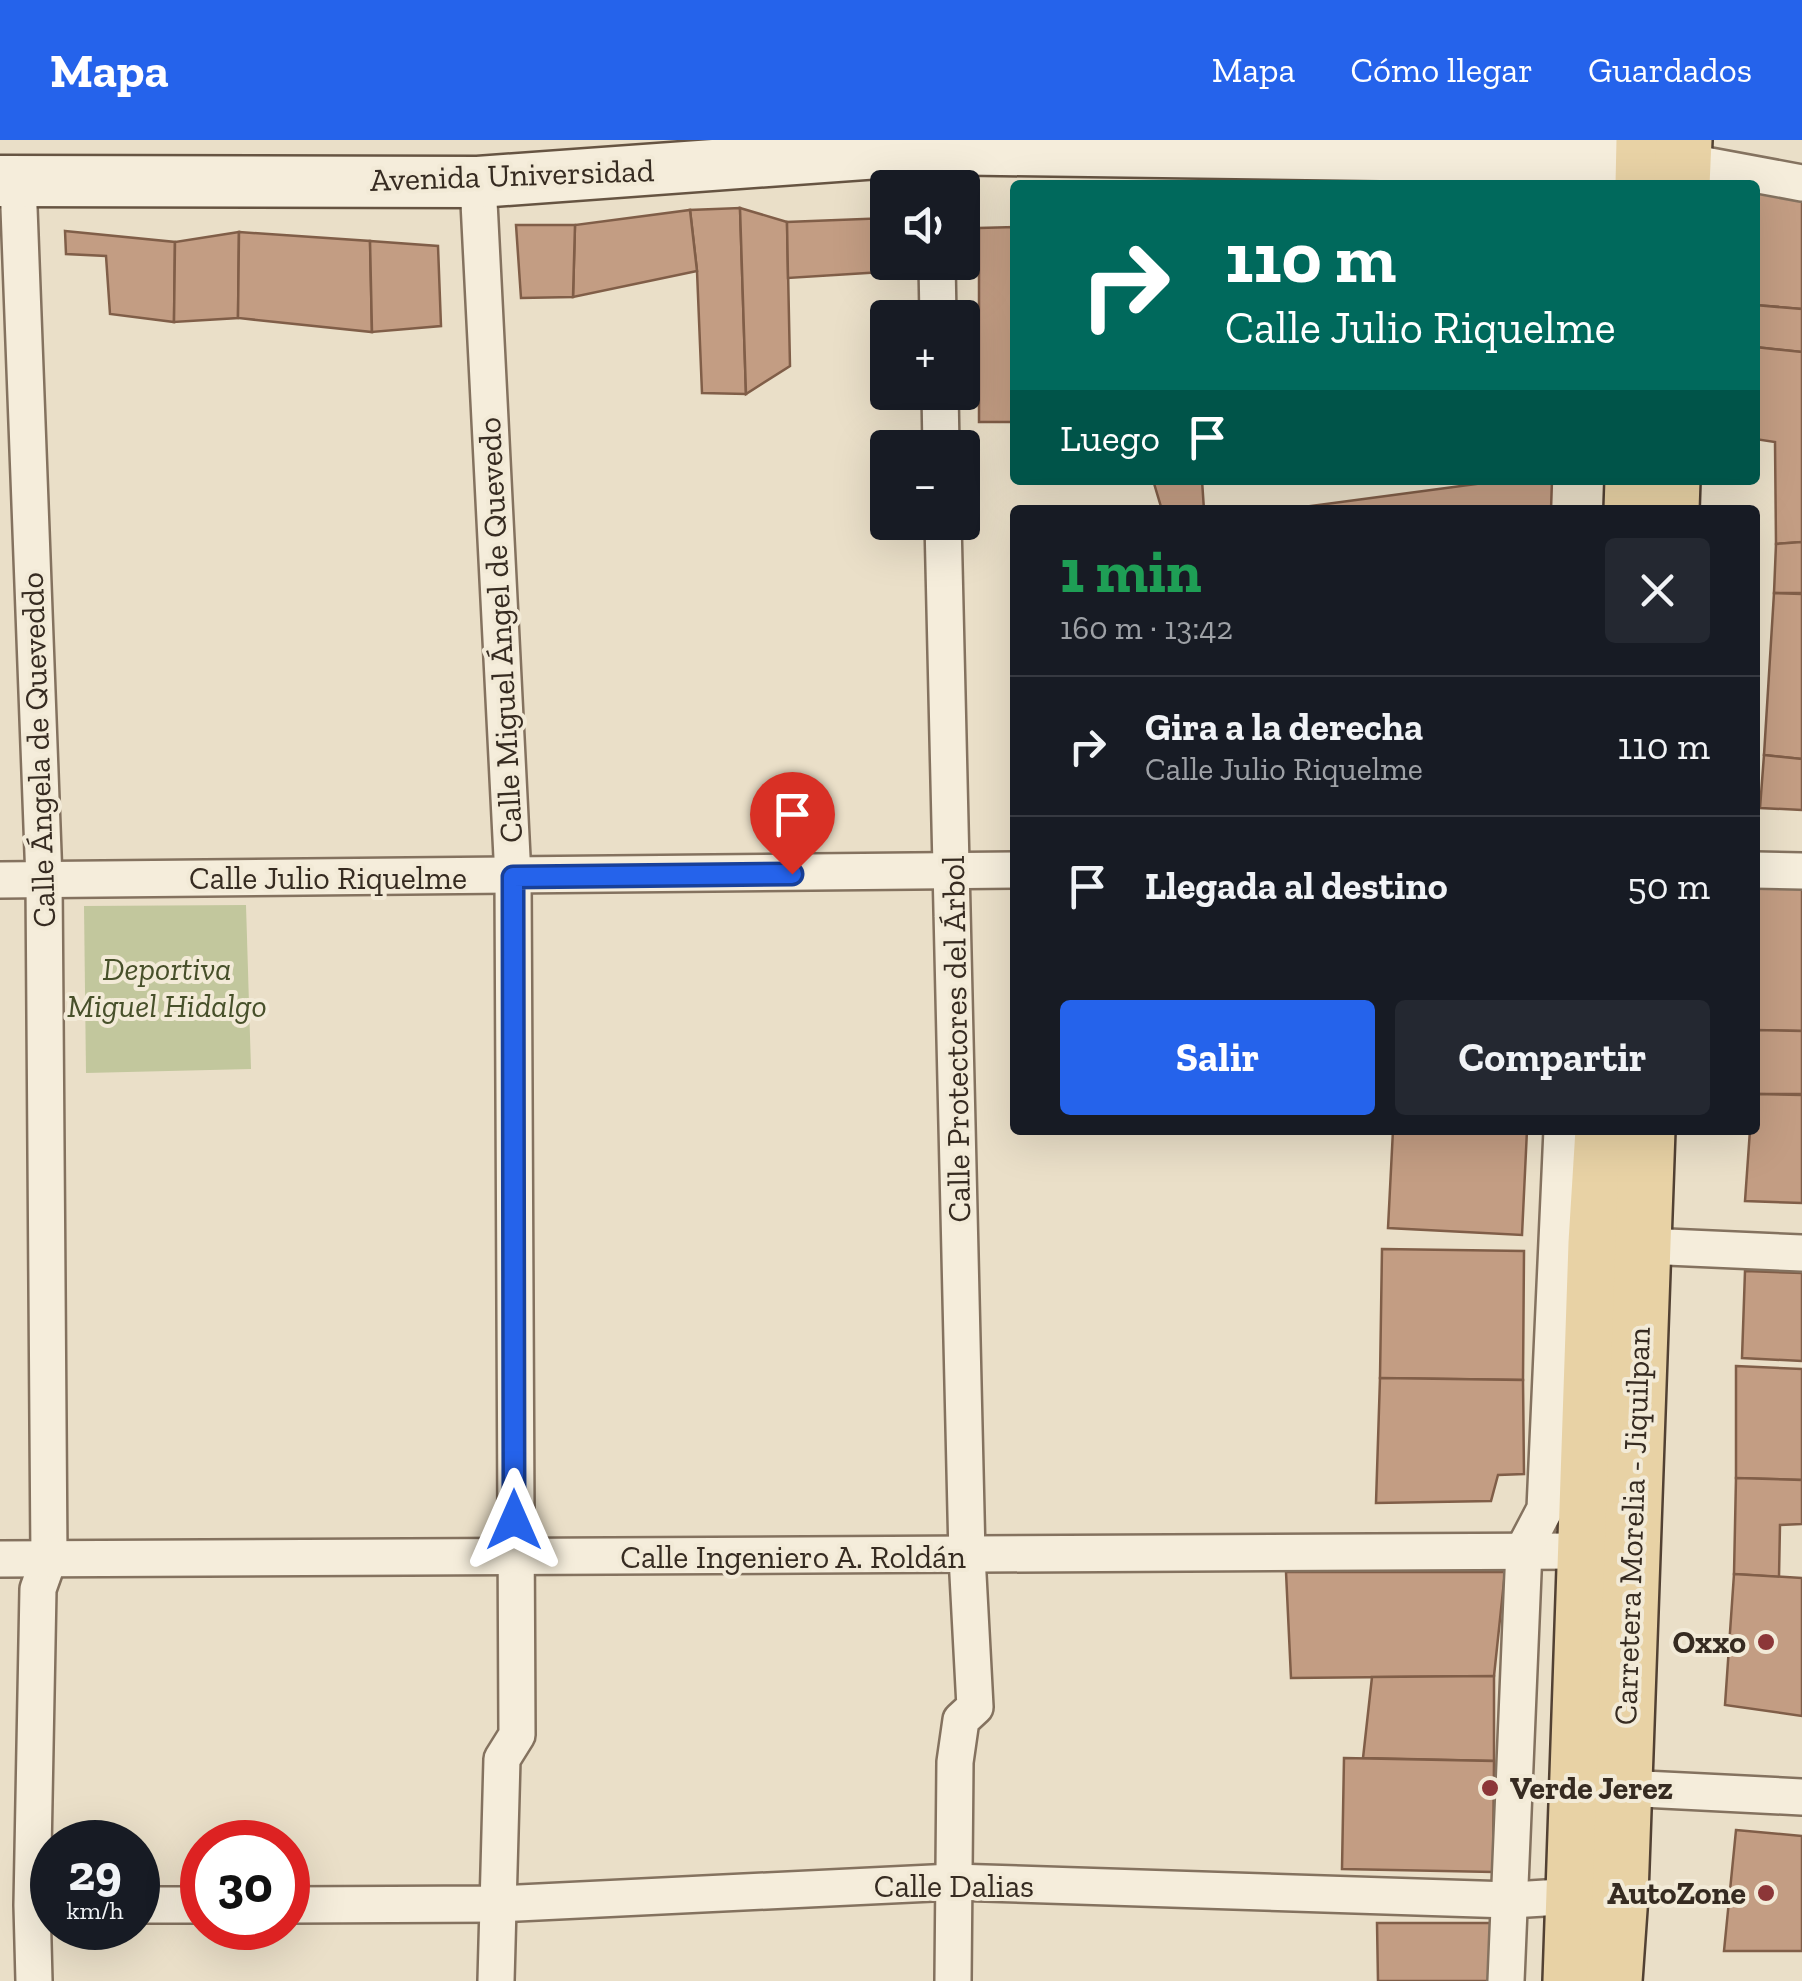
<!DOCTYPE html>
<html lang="es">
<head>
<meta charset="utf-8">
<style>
	:root { --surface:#171b24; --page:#242831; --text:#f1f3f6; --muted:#9ea1a6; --line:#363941; --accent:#2563eb }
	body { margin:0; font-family:"Zilla Slab",serif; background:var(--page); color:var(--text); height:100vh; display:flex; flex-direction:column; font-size:38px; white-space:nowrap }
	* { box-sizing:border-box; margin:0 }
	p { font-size:32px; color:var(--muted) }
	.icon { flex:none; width:55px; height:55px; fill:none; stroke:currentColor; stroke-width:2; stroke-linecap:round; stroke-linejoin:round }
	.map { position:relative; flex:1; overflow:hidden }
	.sheet { position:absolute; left:1010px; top:365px; width:750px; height:630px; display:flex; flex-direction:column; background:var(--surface); border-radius:10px; box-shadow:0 10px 40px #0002 }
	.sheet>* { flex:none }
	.top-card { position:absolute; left:1010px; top:40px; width:750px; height:305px; border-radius:10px; box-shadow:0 10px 40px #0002; background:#00695c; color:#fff; overflow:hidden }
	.fabs { position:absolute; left:870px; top:30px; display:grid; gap:20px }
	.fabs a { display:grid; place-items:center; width:110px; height:110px; border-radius:10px; background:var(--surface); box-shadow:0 10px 40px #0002; font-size:50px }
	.speed { position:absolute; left:30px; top:1680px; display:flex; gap:20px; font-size:50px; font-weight:700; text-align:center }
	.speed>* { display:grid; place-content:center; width:130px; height:130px; border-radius:50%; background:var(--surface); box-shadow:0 10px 40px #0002; line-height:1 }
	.speed small { font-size:25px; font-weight:400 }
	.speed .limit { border:15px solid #d22; background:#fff; color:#111 }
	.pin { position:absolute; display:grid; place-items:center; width:85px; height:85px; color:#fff; margin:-102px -42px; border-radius:50% 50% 50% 0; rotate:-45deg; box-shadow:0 0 10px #0007 }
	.pin .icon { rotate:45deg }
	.me { position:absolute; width:110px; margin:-55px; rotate:0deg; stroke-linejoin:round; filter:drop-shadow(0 0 8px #0008) }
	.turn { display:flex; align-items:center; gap:35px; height:210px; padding:0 50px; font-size:45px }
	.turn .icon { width:130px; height:130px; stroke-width:2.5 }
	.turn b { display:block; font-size:70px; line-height:85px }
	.then { display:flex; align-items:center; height:95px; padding:0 50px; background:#0003; gap:20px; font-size:38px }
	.round { display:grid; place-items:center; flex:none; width:105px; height:105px; border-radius:10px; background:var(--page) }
	.head { display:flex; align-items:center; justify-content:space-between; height:170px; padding:0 50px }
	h1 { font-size:60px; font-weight:700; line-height:75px; color:#1e9e55 }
	.cta { display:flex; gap:20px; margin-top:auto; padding:20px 50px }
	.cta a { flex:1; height:115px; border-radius:10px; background:var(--accent); color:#fff; font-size:40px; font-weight:700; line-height:115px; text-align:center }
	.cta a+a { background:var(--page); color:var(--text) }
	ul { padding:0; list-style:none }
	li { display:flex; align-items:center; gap:30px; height:140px; padding:0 50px; border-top:2px solid var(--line) }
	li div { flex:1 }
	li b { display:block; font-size:38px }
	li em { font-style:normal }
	header { display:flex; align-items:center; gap:60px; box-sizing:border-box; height:140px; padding:0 50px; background:var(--accent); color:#fff }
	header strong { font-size:48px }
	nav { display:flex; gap:55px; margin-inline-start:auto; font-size:35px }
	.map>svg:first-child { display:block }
</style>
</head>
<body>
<header>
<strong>Mapa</strong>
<nav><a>Mapa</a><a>Cómo llegar</a><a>Guardados</a></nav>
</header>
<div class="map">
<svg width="1802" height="1841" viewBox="0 0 1802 1841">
	<rect width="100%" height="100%" fill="#eadfc8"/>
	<polygon fill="#c2c79d" points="246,765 251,929 86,933 84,766"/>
	<g fill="#c39d83" stroke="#805e48" stroke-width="2.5">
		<polygon points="1755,51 1802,60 1802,169 1755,165"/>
		<polygon points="740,68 746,254 702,253 697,131 690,70"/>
		<polygon points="740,68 787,82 790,226 746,254"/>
		<polygon points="690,70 697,131 573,157 575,85"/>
		<polygon points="888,78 888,122 913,122 914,130 788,138 787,82"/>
		<polygon points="516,85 575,85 573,157 521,158"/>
		<polygon points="1015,87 1015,282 979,282 979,88"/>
		<polygon points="65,91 175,102 174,182 110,174 106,116 66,114"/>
		<polygon points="239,92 238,178 174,182 175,102"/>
		<polygon points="239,92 370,101 372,192 238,178"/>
		<polygon points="370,101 438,106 441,186 372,192"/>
		<polygon points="1755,165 1802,169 1802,212 1755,207"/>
		<polygon points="1755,207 1802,212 1802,402 1776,404 1775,302 1755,299"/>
		<polygon points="1153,340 1202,340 1204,370 1162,370"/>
		<polygon points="1506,340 1552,340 1551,370 1281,370"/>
		<polygon points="1802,402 1802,453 1774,453 1776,404"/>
		<polygon points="1774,453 1802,454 1802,619 1764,615"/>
		<polygon points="1764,615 1802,619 1802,670 1760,668"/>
		<polygon points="1755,746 1802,747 1802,891 1755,890"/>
		<polygon points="1755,890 1802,891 1802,954 1755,954"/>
		<polygon points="1755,954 1802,955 1802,1063 1745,1061 1750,990 1755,990"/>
		<polygon points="1393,990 1527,990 1522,1095 1388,1088"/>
		<polygon points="1382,1109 1524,1111 1523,1240 1380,1238"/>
		<polygon points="1745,1131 1802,1133 1802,1221 1742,1218"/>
		<polygon points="1736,1226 1802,1229 1802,1340 1736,1338"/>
		<polygon points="1380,1238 1523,1240 1524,1334 1498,1335 1491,1361 1376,1363"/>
		<polygon points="1736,1338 1802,1340 1802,1384 1780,1385 1779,1437 1734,1434"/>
		<polygon points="1286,1432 1505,1432 1494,1536 1291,1538"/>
		<polygon points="1734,1434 1802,1438 1802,1576 1725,1565"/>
		<polygon points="1494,1536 1494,1621 1363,1618 1372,1537"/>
		<polygon points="1344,1618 1494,1621 1493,1732 1342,1729"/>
		<polygon points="1736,1690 1802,1696 1802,1811 1724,1811"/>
		<polygon points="1377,1783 1491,1783 1491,1841 1378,1841"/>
	</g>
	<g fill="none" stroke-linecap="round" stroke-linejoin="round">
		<g stroke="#84725f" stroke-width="40">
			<g id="street">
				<polyline points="934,9 935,48"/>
				<polyline points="1683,21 1802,43"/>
				<polyline points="18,41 44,740 49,1418 38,1449 32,1765 34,1841"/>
				<polyline points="478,42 513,737 517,1595 502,1619 496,1841"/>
				<polyline points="937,122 938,178"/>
				<polyline points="940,252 941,308"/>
				<polyline points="943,382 967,1416 975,1567 961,1580 955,1622 953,1841"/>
				<polyline points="1755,730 1802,731"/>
				<polyline points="0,740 1015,730"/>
				<polyline points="1622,1105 1802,1113"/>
				<polyline points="0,1419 1586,1411"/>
				<polyline points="1603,1647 1802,1657"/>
				<polyline points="138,1765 202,1765"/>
				<polyline points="288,1765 496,1764 953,1742 1510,1760 1594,1755"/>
				<polyline points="1506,1841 1524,1409 1545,1369 1562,990"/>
			</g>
		</g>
		<g stroke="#665442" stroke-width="55">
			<polyline id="secondary" points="0,41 478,42 934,9 1601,18 1644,15 1683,21"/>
		</g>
		<g stroke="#524133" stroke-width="60">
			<g id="primary">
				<polyline points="1643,45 1644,0"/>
				<polyline points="1682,45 1684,0"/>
				<polyline points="1632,370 1633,340"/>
				<polyline points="1671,370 1672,340"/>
				<polyline points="1571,1841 1596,1103 1603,990"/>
				<polyline points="1614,1841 1620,1755 1647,990"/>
			</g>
		</g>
		<use href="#street" stroke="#f5eddb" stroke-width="35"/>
		<use href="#secondary" stroke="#f5eddb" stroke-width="50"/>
		<use href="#primary" stroke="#e8d2a5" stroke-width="55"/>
	</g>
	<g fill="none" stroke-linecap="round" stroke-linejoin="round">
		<g stroke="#184099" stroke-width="25">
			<polyline id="route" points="514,1380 513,737 792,734"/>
		</g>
		<use href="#route" stroke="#2563eb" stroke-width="18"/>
	</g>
	<g fill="#8c3638" stroke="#f2ead7" stroke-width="4">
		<circle cx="1766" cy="1502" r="10"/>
		<circle cx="1490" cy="1648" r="10"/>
		<circle cx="1766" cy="1753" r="10"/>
	</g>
	<g text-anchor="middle" stroke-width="8" stroke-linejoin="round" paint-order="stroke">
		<g font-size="32" fill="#362b21" stroke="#f2ead7">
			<text transform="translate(512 35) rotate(-2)" y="11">Avenida Universidad</text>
			<text transform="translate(500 490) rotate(-93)" y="11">Calle Miguel Ángel de Quevedo</text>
			<text transform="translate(38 610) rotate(-92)" y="11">Calle Ángela de Queveddo</text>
			<text x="328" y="749">Calle Julio Riquelme</text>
			<text transform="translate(956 899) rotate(-91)" y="11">Calle Protectores del Árbol</text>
			<text transform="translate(1632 1386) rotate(-88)" y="11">Carretera Morelia - Jiquilpan</text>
			<text x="793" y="1428">Calle Ingeniero A. Roldán</text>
			<text x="954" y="1757">Calle Dalias</text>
		</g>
		<g font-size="32" font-style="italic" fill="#47502a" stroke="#f2ead7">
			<text x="167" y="840">Deportiva<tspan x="167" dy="37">Miguel Hidalgo</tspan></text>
		</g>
		<g font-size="32" font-weight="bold" fill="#362b21" stroke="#f2ead7" text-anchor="end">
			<text x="1746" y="1513">Oxxo</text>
			<text x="1510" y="1659" text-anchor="start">Verde Jerez</text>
			<text x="1746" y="1764">AutoZone</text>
		</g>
	</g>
</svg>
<div class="fabs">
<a><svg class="icon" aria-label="sound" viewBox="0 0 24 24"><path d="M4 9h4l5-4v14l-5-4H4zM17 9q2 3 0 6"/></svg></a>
<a>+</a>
<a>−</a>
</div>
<div class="speed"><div>29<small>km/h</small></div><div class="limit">30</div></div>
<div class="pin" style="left:792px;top:734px;background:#d93025"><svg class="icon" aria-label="arrive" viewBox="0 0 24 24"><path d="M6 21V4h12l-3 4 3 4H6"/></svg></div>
<svg class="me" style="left:514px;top:1380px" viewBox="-20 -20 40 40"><path d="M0-17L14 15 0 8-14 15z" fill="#2563eb" stroke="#fff" stroke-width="4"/></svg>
<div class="top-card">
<div class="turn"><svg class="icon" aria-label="right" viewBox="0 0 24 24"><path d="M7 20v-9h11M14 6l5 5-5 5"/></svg><div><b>110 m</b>Calle Julio Riquelme</div></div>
<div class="then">Luego<svg class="icon" aria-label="arrive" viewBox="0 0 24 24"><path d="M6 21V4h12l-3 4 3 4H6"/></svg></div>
</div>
<section class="sheet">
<div class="head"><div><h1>1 min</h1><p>160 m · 13:42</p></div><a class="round"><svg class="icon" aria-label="close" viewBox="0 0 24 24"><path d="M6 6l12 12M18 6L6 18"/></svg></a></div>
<ul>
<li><svg class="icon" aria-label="right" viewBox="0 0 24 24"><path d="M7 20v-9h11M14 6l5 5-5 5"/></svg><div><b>Gira a la derecha</b><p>Calle Julio Riquelme</p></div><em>110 m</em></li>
<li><svg class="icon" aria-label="arrive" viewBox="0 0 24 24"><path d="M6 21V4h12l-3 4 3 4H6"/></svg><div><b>Llegada al destino</b></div><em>50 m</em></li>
</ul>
<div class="cta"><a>Salir</a><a>Compartir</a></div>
</section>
</div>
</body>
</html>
